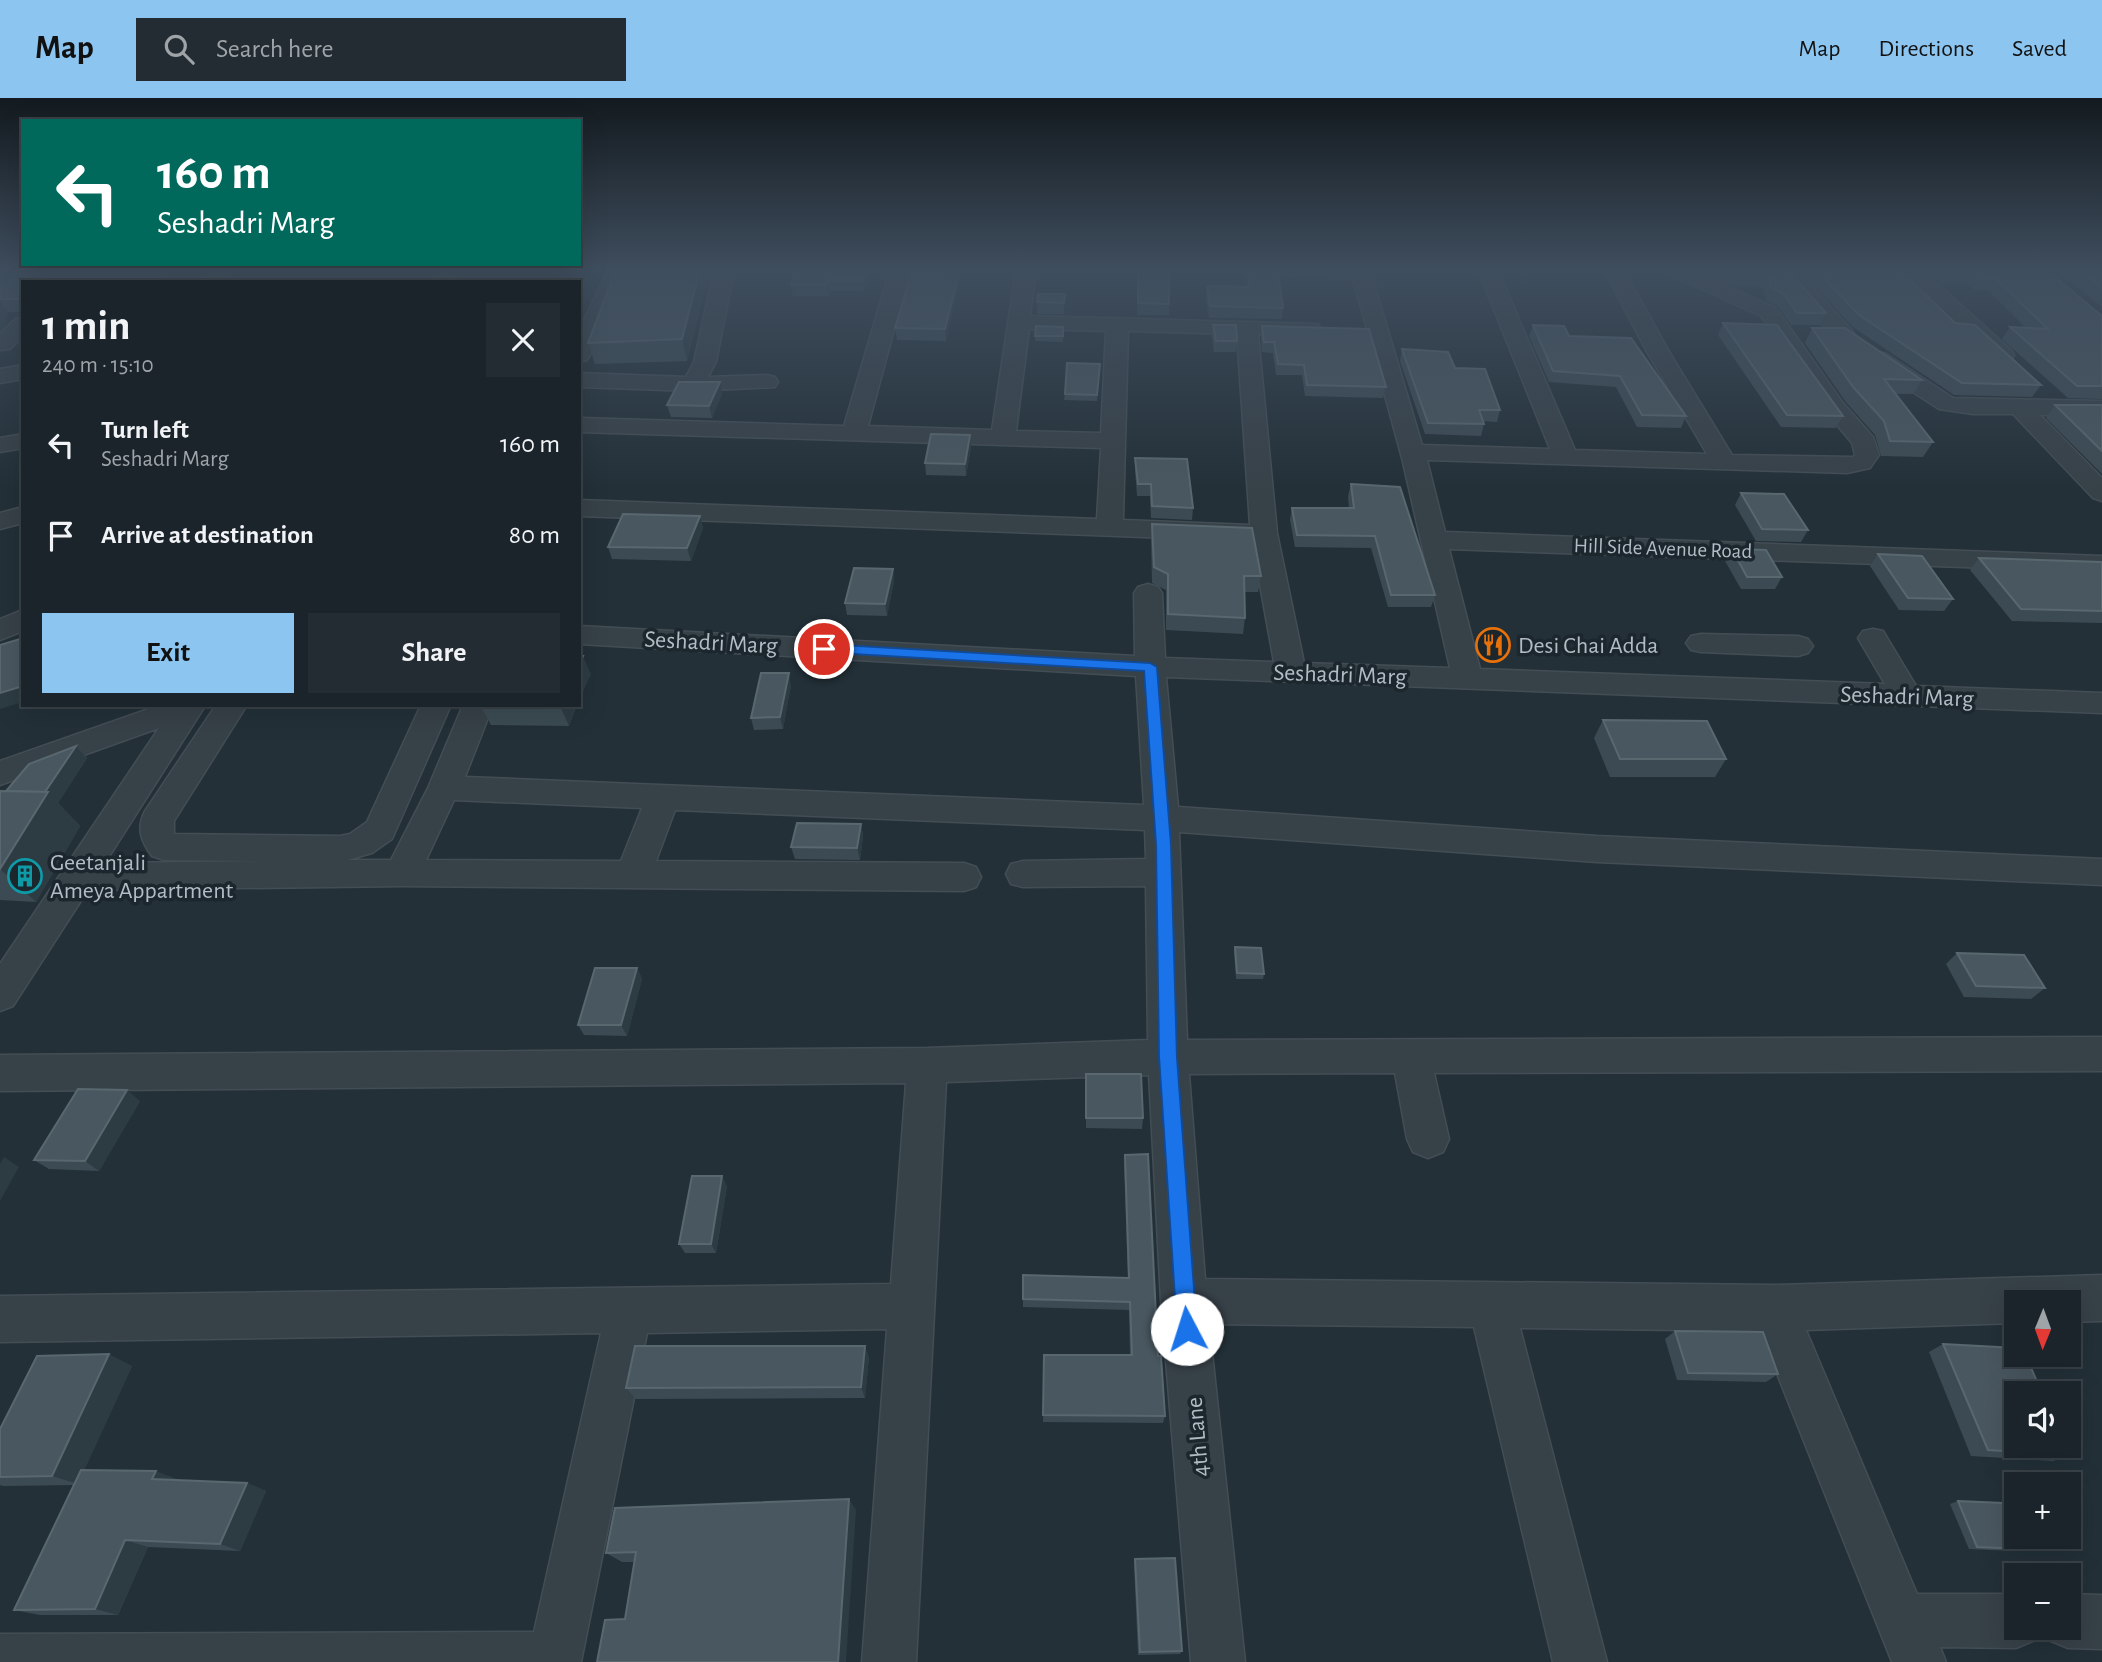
<!DOCTYPE html>
<html lang="en">
<head>
<meta charset="utf-8">
<style>
	:root { --surface:#1a242a; --page:#232c32; --text:#f1f3f6; --muted:#9fa4a8; --line:#384147; --accent:#8cc5ef }
	body { margin:0; font-family:"Alegreya Sans",sans-serif; background:var(--page); color:var(--text); height:100vh; display:flex; flex-direction:column; font-size:26px; white-space:nowrap }
	* { box-sizing:border-box; margin:0 }
	p { font-size:23px; color:var(--muted) }
	.icon { flex:none; width:38px; height:38px; fill:none; stroke:currentColor; stroke-width:2; stroke-linecap:round; stroke-linejoin:round }
	.map { position:relative; flex:1; overflow:hidden }
	.side { position:absolute; left:21px; top:182px; width:560px; height:427px; display:flex; flex-direction:column; background:var(--surface); border-radius:0px; box-shadow:0 7px 28px #0002,0 0 0 2px var(--line) }
	.side>* { flex:none }
	.guide { position:absolute; left:21px; top:21px; width:560px; height:147px; border-radius:0px; box-shadow:0 7px 28px #0002,0 0 0 2px var(--line); background:#00695c; color:#fff; overflow:hidden }
	.needle { width:46px; rotate:181deg }
	.fabs { position:absolute; left:2004px; top:1192px; display:grid; gap:14px }
	.fabs a { display:grid; place-items:center; width:77px; height:77px; border-radius:0px; background:var(--surface); box-shadow:0 7px 28px #0002,0 0 0 2px var(--line); font-size:35px }
	.pin { position:absolute; display:grid; place-items:center; width:60px; height:60px; color:#fff; margin:-30px; border:4px solid #fff; border-radius:50%; box-shadow:0 2px 7px #0007 }
	.me { position:absolute; width:77px; margin:-38px; rotate:355deg; stroke-linejoin:round; filter:drop-shadow(0 0 5px #0008) }
	.turn { display:flex; align-items:center; gap:24px; height:147px; padding:0 21px; font-size:32px }
	.turn .icon { width:91px; height:91px; stroke-width:2.5 }
	.turn b { display:block; font-size:49px; line-height:60px }
	.round { display:grid; place-items:center; flex:none; width:74px; height:74px; border-radius:0px; background:var(--page) }
	.overview { display:flex; align-items:center; justify-content:space-between; height:119px; padding:0 21px }
	h1 { font-size:42px; font-weight:600; line-height:52px }
	.primary-button { display:flex; gap:14px; margin-top:auto; padding:14px 21px }
	.primary-button a { flex:1; height:80px; border-radius:0px; background:var(--accent); color:#111; font-size:28px; font-weight:600; line-height:80px; text-align:center }
	.primary-button a+a { background:var(--page); color:var(--text) }
	ul { padding:0; list-style:none }
	li { display:flex; align-items:center; gap:21px; height:91px; padding:0 21px }
	li div { flex:1 }
	li b { display:block; font-size:26px }
	li em { font-style:normal }
	header { display:flex; align-items:center; gap:42px; box-sizing:border-box; height:98px; padding:0 35px; background:var(--accent); color:#111 }
	header strong { font-size:33px }
	nav { display:flex; gap:38px; margin-inline-start:auto; font-size:24px }
	.search { width:490px; height:63px; background:var(--page); display:flex; align-items:center; gap:18px; box-sizing:border-box; padding:0 24px; border-radius:0px; color:var(--muted); font-size:26px }
	.map>svg:first-child { display:block }
</style>
</head>
<body>
<header>
<strong>Map</strong>
<div class="search"><svg class="icon" aria-label="search" viewBox="0 0 24 24"><circle cx="10" cy="10" r="6"/><path d="M15 15l6 6"/></svg>Search here</div>
<nav><a>Map</a><a>Directions</a><a>Saved</a></nav>
</header>
<div class="map">
<svg width="2102" height="1564" viewBox="0 0 2102 1564">
	<rect width="100%" height="100%" fill="#233038"/>
	<g fill="none" stroke-linecap="round" stroke-linejoin="round">
		<g stroke="#434d54" stroke-width="3">
			<g id="minor">
				<polygon points="213,172 234,172 224,184 203,184"/>
				<polygon points="608,172 628,172 590,257 587,262 579,264 579,233"/>
				<polygon points="714,172 734,172 716,264 708,279 767,277 775,279 778,284 775,289 693,293 579,289 579,275 686,279 694,264"/>
				<path d="M890,172H910L868,328L992,332L1016,172H1036L1030,218L1318,226L1321,231L1318,236L1310,237L1258,236L1277,435L1304,565L1450,570L1402,360L1353,180L1281,178L1274,176L1271,172H1370L1422,347L1550,351L1478,172H1498L1575,352L1707,356L1646,252L1604,172H1624L1668,252L1732,357L1853,359L1855,357L1852,345L1827,315L1761,218L1668,176L1665,172H1692L1776,210L1843,305L1873,339L1879,357L1870,370L1847,375L1427,362L1445,434L2102,458V474L1449,451L1480,571L1885,586L1858,540L1863,533L1873,531L1883,533L1916,588L2102,595V615L1166,579L1178,709L1597,738L2102,761V787L1597,764L1179,734L1187,942L2102,939V973L1434,975L1449,1041L1443,1054L1428,1060L1413,1054L1407,1041L1395,975L1189,976L1205,1181L1774,1187L2102,1177V1223L2068,1224V1204H2016V1225L1806,1232L1917,1496H2016V1530H2040L2035,1542L2016,1550L1940,1549L1946,1564H1892L1760,1233L1520,1230L1607,1564H1553L1474,1229L1209,1226L1245,1564H1191L1161,1203L1149,977L946,984L916,1564H862L887,1231L647,1235L581,1564H0V1536L534,1534L601,1235L0,1244V1198L891,1186L906,985L0,993V957L927,950L1148,942L1146,788L1023,789L1011,786L1006,776L1011,766L1023,763L1146,761L1145,732L675,712L656,763L964,765L976,769L981,779L976,789L964,793L402,788L88,792L13,908L0,913V866L159,630L0,687V663L160,607L205,608L105,765L267,763L164,762L152,758C141,743 136,731 145,713L216,607H247L174,723V736L340,738L350,736L367,724L421,607H451L392,741L372,755L347,762H391L428,690L463,607H493L465,679L1144,707L1136,578L579,546V528L1135,558L1134,495L1138,489L1148,486L1158,489L1162,495L1165,560L1274,564L1252,443L579,418V402L1097,421L1101,350L579,334V320L844,328ZM1029,231L1106,233L1101,335L1016,333ZM1128,233L1237,236L1250,427L1123,422ZM454,702L642,710L621,763L426,762Z"/>
				<polygon points="1775,172 1796,172 1851,231 1854,236 1851,241 1835,241"/>
				<polygon points="1900,172 1922,172 2011,252 2014,257 2011,262 1995,262"/>
				<polygon points="447,175 454,177 456,184 436,184 440,177"/>
				<polygon points="23,220 23,238 10,251 0,252 0,236 15,221"/>
				<polygon points="1878,254 1886,256 1953,300 2102,303 2102,317 2040,317 2102,380 2102,403 2093,400 2013,316 1973,316 1939,311 1870,266 1867,261 1870,256"/>
				<polygon points="23,267 23,281 0,285 0,271"/>
				<polygon points="23,336 23,350 0,354 0,340"/>
				<polygon points="23,409 23,425 0,431 0,415"/>
				<polygon points="23,512 23,533 0,542 0,521"/>
				<polygon points="1701,536 1798,538 1808,541 1813,548 1808,555 1798,558 1701,554 1691,552 1686,545 1691,538"/>
				<polygon points="2068,1496 2102,1497 2102,1551 2068,1550 2049,1542 2044,1530 2068,1530"/>
			</g>
		</g>
		<use href="#minor" fill="#374148" fill-rule="evenodd"/>
	</g>
	<g fill="#3c4b53">
		<polygon points="0,172 53,174 73,174 75,172 171,172 171,184 23,184 23,214 8,214 5,228 0,233"/>
		<polygon points="616,172 710,172 687,263 595,266 588,245"/>
		<polygon points="796,172 871,172 864,193 830,193 829,198 793,198 791,187"/>
		<polygon points="1138,172 1169,172 1169,217 1137,217"/>
		<polygon points="1246,172 1278,172 1283,210 1282,221 1209,220 1206,199 1207,188 1247,189"/>
		<polygon points="1706,172 1788,172 1826,215 1819,227 1791,227 1778,208 1766,203 1763,189 1735,189 1712,178 1708,172"/>
		<polygon points="1799,172 1916,172 1917,173 1912,183 1955,225 2041,287 2032,299 1954,297 1853,229"/>
		<polygon points="1925,172 2047,172 2102,218 2102,301 2068,300 2002,241 2010,229 2026,230 1988,192 1974,192 1967,185 1941,185"/>
		<polygon points="2056,172 2102,172 2102,209"/>
		<polygon points="959,187 946,243 897,242 895,230"/>
		<polygon points="1065,196 1064,216 1037,216 1037,204"/>
		<polygon points="1723,225 1843,318 1836,330 1781,329 1718,237"/>
		<polygon points="1213,227 1237,243 1236,254 1214,254 1212,238"/>
		<polygon points="1533,227 1569,238 1686,318 1681,330 1637,329 1616,289 1549,284 1529,238"/>
		<polygon points="1036,228 1063,229 1063,244 1035,243"/>
		<polygon points="1262,228 1386,289 1383,300 1305,298 1302,277 1276,277 1273,255 1262,254 1261,239"/>
		<polygon points="1812,230 1922,282 1913,296 1896,296 1933,344 1923,359 1881,358 1875,337 1845,303 1805,245"/>
		<polygon points="1402,251 1455,270 1500,312 1497,324 1483,323 1484,326 1481,338 1425,336 1400,263"/>
		<polygon points="1100,266 1097,303 1064,302 1065,296"/>
		<polygon points="722,296 712,320 671,319 667,307"/>
		<polygon points="2055,307 2102,307 2102,376 2046,320"/>
		<polygon points="970,337 971,349 966,378 926,377 925,365"/>
		<polygon points="1135,360 1193,410 1192,422 1151,420 1150,398 1137,398 1135,372"/>
		<polygon points="1351,386 1435,497 1431,509 1388,509 1371,450 1295,449 1290,422 1292,410 1349,410 1348,398"/>
		<polygon points="1741,395 1808,432 1801,444 1756,443 1735,407"/>
		<polygon points="700,418 703,430 691,463 612,461 608,449"/>
		<polygon points="1152,426 1261,478 1258,494 1244,494 1245,520 1243,536 1166,532 1166,492 1152,485 1151,442"/>
		<polygon points="1732,451 1782,479 1775,491 1741,491 1725,463"/>
		<polygon points="1878,456 1953,501 1944,513 1899,512 1870,468"/>
		<polygon points="1979,460 2102,464 2102,525 2012,523 1970,472"/>
		<polygon points="893,471 894,483 887,518 847,517 845,505"/>
		<polygon points="791,587 783,631 754,632 751,620"/>
		<polygon points="577,607 569,628 491,627 481,609"/>
		<polygon points="1603,622 1726,661 1715,679 1610,679 1594,640"/>
		<polygon points="76,648 87,660 58,705 80,728 36,804 0,802 0,693 6,693"/>
		<polygon points="861,726 863,738 860,762 795,761 791,749"/>
		<polygon points="1235,849 1264,876 1263,881 1236,881 1234,854"/>
		<polygon points="1957,855 2045,890 2031,901 1964,899 1946,866"/>
		<polygon points="637,870 642,881 627,938 584,937 578,927"/>
		<polygon points="1086,976 1143,1020 1142,1031 1086,1030"/>
		<polygon points="140,1003 99,1073 49,1071 34,1062"/>
		<polygon points="1125,1057 1165,1318 1163,1325 1043,1324 1044,1257 1130,1257 1129,1212 1023,1209 1023,1201 1128,1180 1124,1067"/>
		<polygon points="727,1088 716,1155 685,1155 679,1146"/>
		<polygon points="1675,1233 1778,1276 1766,1284 1677,1282 1665,1241"/>
		<polygon points="1943,1246 2071,1357 2053,1363 1971,1358 1929,1254"/>
		<polygon points="869,1259 865,1300 636,1301 626,1290"/>
		<polygon points="132,1268 84,1372 176,1382 247,1385 266,1393 240,1453 148,1449 118,1517 40,1517 14,1512 74,1387 3,1388 0,1387 0,1331"/>
		<polygon points="1958,1403 2024,1451 2015,1453 1969,1451 1950,1406"/>
		<polygon points="856,1412 634,1464 622,1464 606,1455"/>
		<polygon points="1135,1461 1182,1553 1180,1556 1138,1557 1134,1465"/>
	</g>
	<g fill="#2d3b43">
		<rect x="163" y="172" width="8" height="12"/>
		<polygon points="700,172 710,172 687,263 682,241"/>
		<polygon points="866,172 871,172 864,193 863,183"/>
		<polygon points="959,176 959,187 946,243 945,231"/>
		<polygon points="829,182 830,193 829,198 827,187"/>
		<polygon points="0,203 8,214 5,228 0,233"/>
		<polygon points="720,284 722,296 712,320 709,308"/>
		<polygon points="970,337 971,349 966,378 965,366"/>
		<polygon points="700,418 703,430 691,463 687,450"/>
		<polygon points="893,471 894,483 887,518 885,506"/>
		<polygon points="583,558 591,576 579,603 579,567"/>
		<polygon points="789,575 791,587 783,631 780,619"/>
		<polygon points="23,588 23,604 0,611 0,595"/>
		<polygon points="562,607 577,607 569,628 561,610"/>
		<polygon points="76,648 87,660 58,705 80,728 36,804 0,771 42,699"/>
		<polygon points="861,726 863,738 860,762 857,750"/>
		<polygon points="637,870 642,881 627,938 621,927"/>
		<polygon points="127,992 140,1003 99,1073 85,1063"/>
		<polygon points="4,1059 19,1069 0,1103 0,1066"/>
		<polygon points="722,1078 727,1088 716,1155 711,1146"/>
		<polygon points="865,1248 869,1259 865,1300 861,1289"/>
		<polygon points="109,1256 132,1268 78,1386 52,1378"/>
		<polygon points="156,1373 177,1381 173,1389 152,1381"/>
		<polygon points="247,1385 266,1393 240,1453 220,1446"/>
		<polygon points="849,1401 856,1412 846,1564 838,1564"/>
		<polygon points="125,1442 148,1449 118,1517 95,1511"/>
	</g>
	<g fill="#495760" stroke="#59676f" stroke-width="2">
		<polygon points="0,172 50,172 51,174 73,174 75,172 163,172 163,184 104,184 104,181 103,184 23,184 23,201 0,201"/>
		<polygon points="616,172 700,172 682,241 588,245"/>
		<polygon points="796,172 866,172 863,183 829,182 827,187 791,187"/>
		<polygon points="1138,172 1169,172 1169,206 1138,205"/>
		<polygon points="1248,172 1278,172 1283,210 1210,208 1207,188 1250,189"/>
		<polygon points="1730,172 1788,172 1826,215 1797,215 1784,196 1771,190 1768,177 1741,177"/>
		<polygon points="1816,172 1916,172 1917,173 1901,173 1955,225 1975,227 2041,287 1962,285 1859,217"/>
		<polygon points="1946,172 2047,172 2102,218 2102,288 2077,288 2010,229 2048,231 1995,180 1981,180 1974,173 1948,173"/>
		<polygon points="2079,172 2102,172 2102,190"/>
		<polygon points="912,175 959,176 945,231 895,230"/>
		<polygon points="1038,196 1065,196 1064,205 1037,204"/>
		<polygon points="1723,225 1777,227 1843,318 1787,317"/>
		<polygon points="1213,227 1236,227 1237,243 1216,243"/>
		<polygon points="1533,227 1564,228 1569,238 1631,240 1686,318 1642,317 1620,278 1553,273"/>
		<polygon points="1036,228 1063,229 1063,238 1035,238"/>
		<polygon points="1262,228 1369,231 1386,289 1307,287 1304,267 1278,266 1274,244 1264,244"/>
		<polygon points="1812,230 1845,230 1922,282 1884,281 1933,344 1890,343 1884,323 1853,289"/>
		<polygon points="1402,251 1448,254 1455,270 1485,271 1500,312 1479,312 1484,326 1428,325"/>
		<polygon points="1067,265 1100,266 1097,297 1065,296"/>
		<polygon points="679,284 720,284 709,308 667,307"/>
		<polygon points="2055,307 2102,307 2102,353"/>
		<polygon points="931,336 970,337 965,366 925,365"/>
		<polygon points="1135,360 1187,361 1193,410 1152,408 1151,386 1138,386"/>
		<polygon points="1351,386 1400,389 1435,497 1391,497 1375,438 1297,437 1292,410 1354,410"/>
		<polygon points="1741,395 1784,396 1808,432 1762,431"/>
		<polygon points="623,416 700,418 687,450 608,449"/>
		<polygon points="1152,426 1252,430 1261,478 1244,478 1245,520 1168,516 1168,476 1154,469"/>
		<polygon points="1732,451 1766,452 1782,479 1747,479"/>
		<polygon points="1878,456 1922,458 1953,501 1908,500"/>
		<polygon points="1979,460 2102,464 2102,513 2021,511"/>
		<polygon points="854,470 893,471 885,506 845,505"/>
		<polygon points="23,540 23,588 0,595 0,547"/>
		<polygon points="579,558 583,558 579,567"/>
		<polygon points="761,575 789,575 780,619 751,620"/>
		<polygon points="482,607 562,607 561,610 481,609"/>
		<polygon points="1603,622 1707,623 1726,661 1620,661"/>
		<polygon points="76,648 45,694 6,693 29,666"/>
		<polygon points="0,693 48,694 0,771"/>
		<polygon points="797,725 861,726 857,750 791,749"/>
		<polygon points="1235,849 1261,850 1264,876 1237,875"/>
		<polygon points="1957,855 2024,857 2045,890 1976,888"/>
		<polygon points="595,870 637,870 621,927 578,927"/>
		<polygon points="1086,976 1141,976 1143,1020 1086,1020"/>
		<polygon points="78,991 127,992 85,1063 34,1062"/>
		<polygon points="1148,1056 1158,1258 1161,1258 1165,1318 1043,1317 1044,1257 1132,1257 1130,1204 1023,1201 1023,1177 1129,1180 1125,1057"/>
		<polygon points="692,1078 722,1078 711,1146 679,1146"/>
		<polygon points="1675,1233 1763,1234 1778,1276 1688,1275"/>
		<polygon points="1943,1246 2016,1250 2016,1256 2025,1256 2042,1295 2016,1295 2016,1348 2067,1348 2071,1357 1988,1352"/>
		<polygon points="635,1248 865,1248 861,1289 626,1290"/>
		<polygon points="109,1256 52,1378 0,1379 0,1331 37,1258"/>
		<polygon points="81,1372 156,1373 152,1381 247,1385 220,1446 125,1442 95,1511 14,1512"/>
		<polygon points="849,1401 838,1564 597,1564 605,1522 625,1521 636,1454 606,1455 615,1410"/>
		<polygon points="1958,1403 2003,1405 2016,1433 2016,1438 2018,1438 2024,1451 1977,1449"/>
		<polygon points="1175,1460 1182,1553 1140,1554 1135,1461"/>
	</g>
	<linearGradient id="sky" x2="0" y2="1"><stop stop-color="#131a1f"/><stop offset="0.44" stop-color="#3f4e5e"/><stop offset="1" stop-color="#3f4e5e" stop-opacity="0"/></linearGradient>
	<rect width="2102" height="391" fill="url(#sky)"/>
	<polygon fill="#1a73e8" stroke="#114b97" stroke-width="2" points="824,546 1150,565 1157,569 1171,747 1177,959 1197,1231 1194,1239 1187,1242 1180,1239 1177,1231 1159,959 1156,747 1144,573 819,554 819,548"/>
	<defs>
		<g id="restaurant-ring" transform="scale(1.75)"><circle r="9.5" fill="#1c262d" stroke="#e8710a" stroke-width="1.5"/><path d="M-5-6h1v4h1v-4h1v4h1v-4h1v5L-1.5 .5V6h-2V.5L-5-1ZM5-6V6H3V1.5H1.5Q1.5-4 5-6Z" fill="#e8710a"/></g>
		<g id="building-ring" transform="scale(1.75)"><circle r="9.5" fill="#1c262d" stroke="#0f9aa8" stroke-width="1.5"/><path d="M-4-6H4V6H1V3H-1V6H-4ZM-2.5-4.3h1.7v1.8h-1.7ZM.8-4.3h1.7v1.8H.8ZM-2.5-1h1.7V.8h-1.7ZM.8-1h1.7V.8H.8Z" fill="#0f9aa8"/></g>
	</defs>
	<g fill-rule="evenodd">
		<use href="#restaurant-ring" x="1493" y="547"/>
		<use href="#building-ring" x="25" y="778"/>
	</g>
	<g text-anchor="middle" stroke-width="7" stroke-linejoin="round" paint-order="stroke">
		<g font-size="21" fill="#b2bcc4" stroke="#1c262d">
			<text transform="translate(1663 450) rotate(2)" y="7">Hill Side Avenue Road</text>
		</g>
		<g font-size="24" fill="#b2bcc4" stroke="#1c262d">
			<text transform="translate(711 544) rotate(3)" y="8">Seshadri Marg</text>
			<text transform="translate(1340 576) rotate(2)" y="8">Seshadri Marg</text>
			<text transform="translate(1907 598) rotate(2)" y="8">Seshadri Marg</text>
			<text transform="translate(1197 1339) rotate(-95)" y="8">4th Lane</text>
		</g>
		<g font-size="24" fill="#b2bcc4" stroke="#1c262d" text-anchor="start">
			<text x="1518" y="555">Desi Chai Adda</text>
			<text x="50" y="772">Geetanjali<tspan x="50" dy="28">Ameya Appartment</tspan></text>
		</g>
	</g>
</svg>
<div class="fabs">
<a><svg class="needle" viewBox="-14 -14 28 28"><path d="M0-13l5 13h-10z" fill="#e53935"/><path d="M0 13l5-13h-10z" fill="#9fa4a8"/></svg></a>
<a><svg class="icon" aria-label="sound" viewBox="0 0 24 24"><path d="M4 9h4l5-4v14l-5-4H4zM17 9q2 3 0 6"/></svg></a>
<a>+</a>
<a>−</a>
</div>
<div class="pin" style="left:824px;top:551px;background:#d93025"><svg class="icon" aria-label="arrive" viewBox="0 0 24 24"><path d="M6 21V4h12l-3 4 3 4H6"/></svg></div>
<svg class="me" style="left:1187px;top:1231px" viewBox="-20 -20 40 40"><circle r="19" fill="#fff"/><path d="M0-13L10 11 0 6-10 11z" fill="#1a73e8"/></svg>
<div class="guide">
<div class="turn"><svg class="icon" aria-label="left" viewBox="0 0 24 24"><path d="M17 20v-9H6M10 6l-5 5 5 5"/></svg><div><b>160 m</b>Seshadri Marg</div></div>
</div>
<section class="side">
<div class="overview"><div><h1>1 min</h1><p>240 m · 15:10</p></div><a class="round"><svg class="icon" aria-label="close" viewBox="0 0 24 24"><path d="M6 6l12 12M18 6L6 18"/></svg></a></div>
<ul>
<li><svg class="icon" aria-label="left" viewBox="0 0 24 24"><path d="M17 20v-9H6M10 6l-5 5 5 5"/></svg><div><b>Turn left</b><p>Seshadri Marg</p></div><em>160 m</em></li>
<li><svg class="icon" aria-label="arrive" viewBox="0 0 24 24"><path d="M6 21V4h12l-3 4 3 4H6"/></svg><div><b>Arrive at destination</b></div><em>80 m</em></li>
</ul>
<div class="primary-button"><a>Exit</a><a>Share</a></div>
</section>
</div>
</body>
</html>
